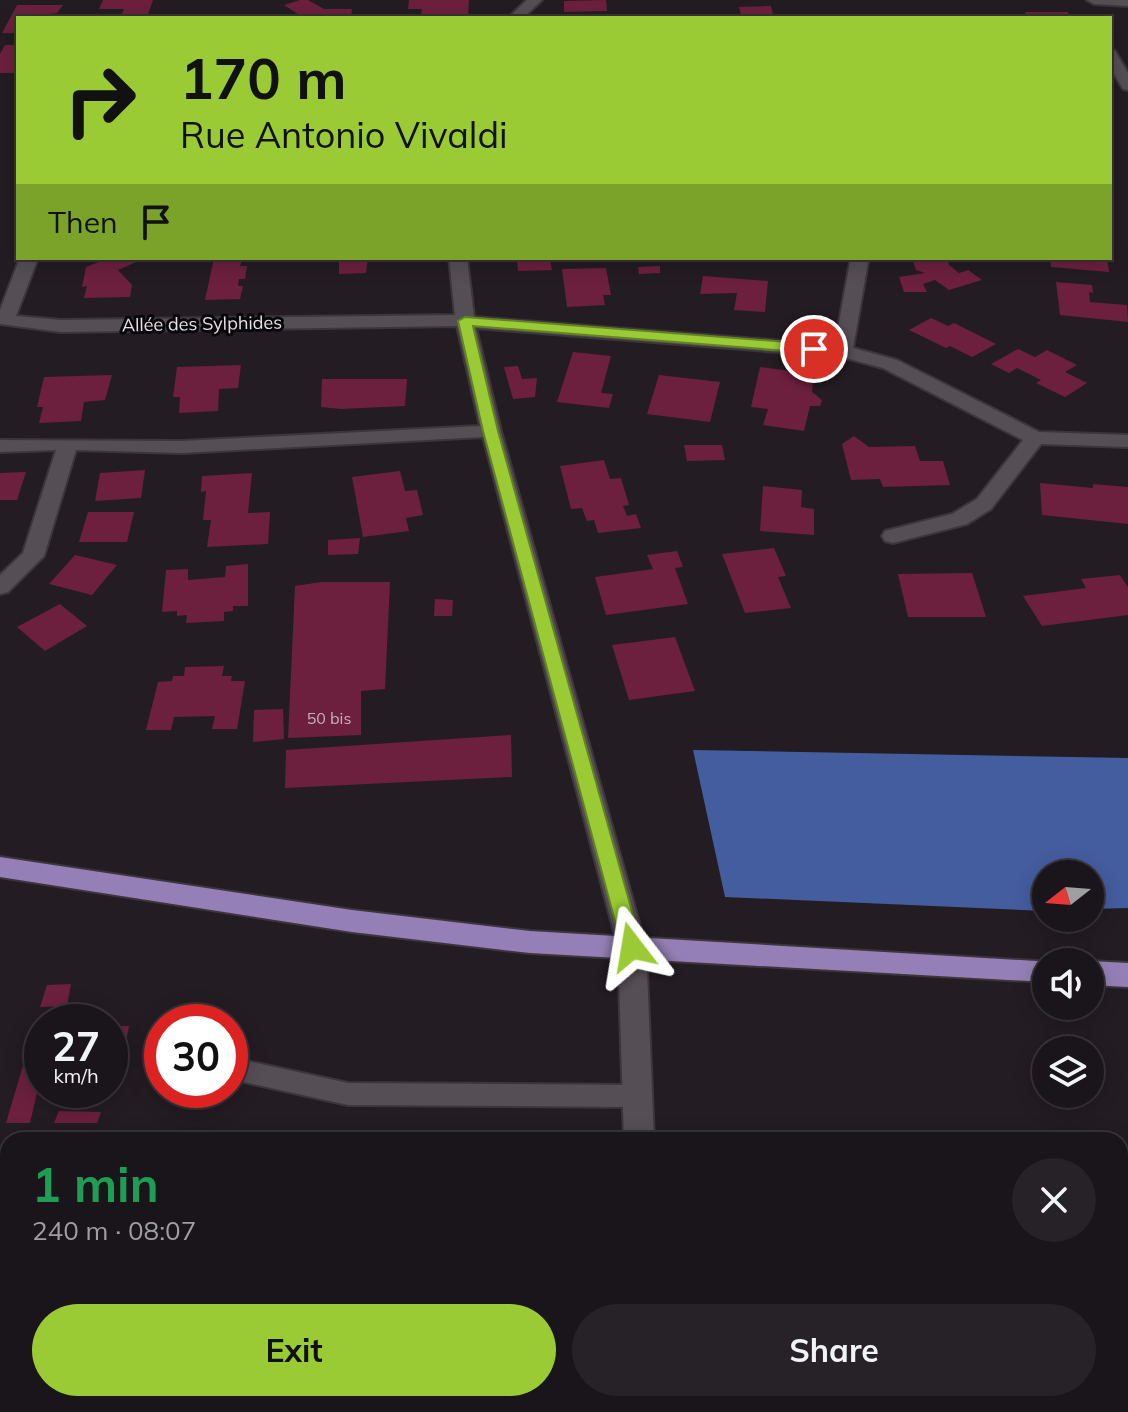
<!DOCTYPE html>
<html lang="en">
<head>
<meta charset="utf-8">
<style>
	:root { --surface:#1a151a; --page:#272227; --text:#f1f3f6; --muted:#9f9fa2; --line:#383439; --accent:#9acb34 }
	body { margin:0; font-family:Mulish,sans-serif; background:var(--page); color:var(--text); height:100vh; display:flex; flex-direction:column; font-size:30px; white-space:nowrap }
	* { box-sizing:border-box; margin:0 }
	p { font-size:26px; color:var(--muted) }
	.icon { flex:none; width:44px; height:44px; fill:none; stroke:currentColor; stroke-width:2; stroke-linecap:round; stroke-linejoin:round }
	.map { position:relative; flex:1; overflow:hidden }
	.panel { position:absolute; left:0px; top:1132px; width:1128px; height:280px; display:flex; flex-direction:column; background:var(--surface); border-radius:24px 24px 0 0; box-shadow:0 4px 20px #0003,0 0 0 2px var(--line) }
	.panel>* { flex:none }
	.hud { position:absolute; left:16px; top:16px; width:1096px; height:244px; border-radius:0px; box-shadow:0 4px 20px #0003,0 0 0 2px var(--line); background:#9acb34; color:#111; overflow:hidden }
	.needle { width:52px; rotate:253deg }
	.fabs { position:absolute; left:1032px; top:860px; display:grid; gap:16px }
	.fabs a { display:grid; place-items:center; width:72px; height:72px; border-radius:50%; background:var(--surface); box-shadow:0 4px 20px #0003,0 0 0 2px var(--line); font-size:40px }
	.speed { position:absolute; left:24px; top:1004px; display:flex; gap:16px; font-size:40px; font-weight:700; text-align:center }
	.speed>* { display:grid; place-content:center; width:104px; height:104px; border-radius:50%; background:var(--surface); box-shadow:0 4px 20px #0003,0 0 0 2px var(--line); line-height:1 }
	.speed small { font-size:20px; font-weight:400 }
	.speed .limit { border:12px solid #d22; background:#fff; color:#111 }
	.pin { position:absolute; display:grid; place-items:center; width:68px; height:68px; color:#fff; margin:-34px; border:4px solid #fff; border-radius:50%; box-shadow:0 2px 8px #0007 }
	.me { position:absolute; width:88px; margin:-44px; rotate:346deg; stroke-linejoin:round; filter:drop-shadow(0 0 6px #0008) }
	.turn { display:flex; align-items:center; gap:28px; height:168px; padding:0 32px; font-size:36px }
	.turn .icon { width:104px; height:104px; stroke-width:2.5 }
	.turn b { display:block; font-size:56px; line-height:68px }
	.then { display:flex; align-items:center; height:76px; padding:0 32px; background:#0003; gap:16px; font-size:30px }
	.round { display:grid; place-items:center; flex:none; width:84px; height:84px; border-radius:42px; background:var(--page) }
	.head { display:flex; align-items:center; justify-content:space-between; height:136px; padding:0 32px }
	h1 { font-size:48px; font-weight:700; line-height:60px; color:#1e9e55 }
	.action { display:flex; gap:16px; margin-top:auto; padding:16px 32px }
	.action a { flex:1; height:92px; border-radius:48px; background:var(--accent); color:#111; font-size:32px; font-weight:700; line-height:92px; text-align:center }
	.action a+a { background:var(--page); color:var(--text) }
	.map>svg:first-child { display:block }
</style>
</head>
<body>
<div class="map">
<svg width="1128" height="1412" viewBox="0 0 1128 1412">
	<rect width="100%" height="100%" fill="#231c22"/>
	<polygon fill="#445d9f" points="693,750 1128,758 1128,908 1090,909 1090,874 1046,874 1046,911 725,897"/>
	<g fill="#6c203d">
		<polygon points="103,0 153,0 147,17 120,18 124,9 99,9"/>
		<polygon points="300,0 308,0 324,9 352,9 351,18 304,18 284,5"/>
		<polygon points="409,0 469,0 468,18 421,14 422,9 408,9"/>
		<polygon points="606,0 607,11 564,12 564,1"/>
		<polygon points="17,5 63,5 57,13 18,18 18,33 2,33"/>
		<polygon points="771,6 774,18 742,18 739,7"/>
		<polygon points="1025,12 1068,12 1070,18 1028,18"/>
		<polygon points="5,45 18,45 16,73 0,73 0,54"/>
		<polygon points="109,258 141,260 118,270 132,285 130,297 84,298 87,286 82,287 86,267"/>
		<polygon points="214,258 243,258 240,266 247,266 245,279 239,279 238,286 243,286 240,299 205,300"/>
		<polygon points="313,258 368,258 366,273 339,274 339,261 313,262"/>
		<polygon points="912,258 947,258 949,265 959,273 968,270 982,280 949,290 935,280 923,284 927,292 904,292 899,277 925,273 916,270"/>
		<polygon points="1050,258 1107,258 1109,272 1051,267"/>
		<polygon points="550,259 552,270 518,271 517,260"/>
		<polygon points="660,266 660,273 639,274 638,267"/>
		<polygon points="606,268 611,295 603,295 605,305 567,307 562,269"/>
		<polygon points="703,276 768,281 765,312 734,310 737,293 700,294"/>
		<polygon points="1056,282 1092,285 1093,293 1089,292 1090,302 1127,305 1128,322 1060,315"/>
		<polygon points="931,318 948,326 954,323 996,344 972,357 950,346 946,348 909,330"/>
		<polygon points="1018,349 1035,357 1047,350 1077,365 1065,372 1087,383 1065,397 1036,383 1041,380 1017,368 1009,373 991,364"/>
		<polygon points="573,352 611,356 601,393 613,394 609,408 557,402"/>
		<polygon points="241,365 238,388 219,389 218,411 179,413 180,397 173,397 177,367"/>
		<polygon points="518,366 522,379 537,378 535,397 513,399 504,367"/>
		<polygon points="760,367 814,374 812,392 822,400 820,406 810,406 804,431 763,425 768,409 751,407"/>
		<polygon points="112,375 105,400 84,402 81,421 39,423 43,407 37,407 44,377"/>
		<polygon points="659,375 720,382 710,422 647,414"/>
		<polygon points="322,379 407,379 405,406 341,409 321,407"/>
		<polygon points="854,436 869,447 915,446 920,461 943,461 950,485 883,487 880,479 851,480 842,444"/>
		<polygon points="684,445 722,445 725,460 687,461"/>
		<polygon points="604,460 610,479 621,478 629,505 623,506 627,516 636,514 641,528 598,533 594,520 587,521 582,508 571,509 560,466"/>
		<polygon points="145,470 141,498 95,501 100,473"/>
		<polygon points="400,471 405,491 417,490 423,515 406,518 409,531 363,537 352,477"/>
		<polygon points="26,472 17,500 0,500 0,473"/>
		<polygon points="252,473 248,513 270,512 268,544 207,547 211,520 203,520 206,491 201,492 202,476"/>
		<polygon points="1040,483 1093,488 1093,484 1128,487 1128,524 1042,515"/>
		<polygon points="763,486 802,490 801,507 814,509 814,535 760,531"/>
		<polygon points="88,512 134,512 127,542 79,542"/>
		<polygon points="360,538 358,554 328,555 328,540"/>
		<polygon points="774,548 786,576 778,577 791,608 745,613 722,554"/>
		<polygon points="677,551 683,567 675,568 688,604 606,615 595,577 653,569 647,555"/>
		<polygon points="75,555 117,565 92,595 49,584"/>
		<polygon points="248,564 248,606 233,606 233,611 224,612 224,621 186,623 187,615 177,616 177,611 162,612 166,570 188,569 188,580 225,577 226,566"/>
		<polygon points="972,573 986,617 908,617 898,574"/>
		<polygon points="1120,575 1128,587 1128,615 1042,626 1023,596 1086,588 1081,579"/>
		<polygon points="321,582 390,582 385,689 361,691 361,735 288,738 295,586"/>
		<polygon points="435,599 453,600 452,616 434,616"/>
		<polygon points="60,604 87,626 45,651 17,627"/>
		<polygon points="675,637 695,691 629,700 612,645"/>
		<polygon points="224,666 222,676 232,676 231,681 245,681 237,729 212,729 215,716 174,717 171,730 146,730 158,682 172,681 173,676 184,676 185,667"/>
		<polygon points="283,709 284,739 253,742 254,710"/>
		<polygon points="511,735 512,777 285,788 286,750"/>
		<polygon points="71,984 67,1006 40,1007 47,985"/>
		<polygon points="35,1025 42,1025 42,1084 39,1084 30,1123 6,1123"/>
		<polygon points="110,1026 129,1026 117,1085 110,1084"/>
		<polygon points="59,1111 101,1112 97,1123 54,1123"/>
	</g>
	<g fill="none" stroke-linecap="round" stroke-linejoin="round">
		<g stroke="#3c363c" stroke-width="4">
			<polygon id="lane" points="233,1058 348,1083 637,1085 646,1088 649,1096 646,1104 637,1107 348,1105 230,1079 230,1059"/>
		</g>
		<g stroke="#3c363c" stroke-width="4">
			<g id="street">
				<polygon points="527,0 542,0 523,18 508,18"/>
				<polygon points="1087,0 1128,0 1128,6 1094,4"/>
				<polygon points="1110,50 1115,51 1128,73 1128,90 1123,89 1110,67"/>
				<polygon points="20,258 38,258 16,316 61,320 455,315 449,258 467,258 474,317 835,345 850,262 848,258 866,258 868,262 853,348 897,360 1039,432 1128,435 1128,447 1041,444 991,509 967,524 893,543 885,541 882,536 885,531 952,514 977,499 1023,440 883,368 842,357 476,328 501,431 646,947 654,1140 624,1140 618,947 483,437 182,453 76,450 44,556 8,592 0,594 0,575 23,553 56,450 0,452 0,440 182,441 480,426 457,326 61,332 0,324 0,310"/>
				<rect x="633" y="1404" width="34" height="8"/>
			</g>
		</g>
		<g stroke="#3c363c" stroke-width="4">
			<g id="primary">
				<polygon points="0,857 352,910 530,931 1053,962 1046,962 1046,982 530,953 352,932 0,877"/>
				<polygon points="1090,961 1128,963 1128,987 1090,985"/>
			</g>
		</g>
		<use href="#lane" fill="#564e55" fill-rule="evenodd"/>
		<use href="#street" fill="#564e55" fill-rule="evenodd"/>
		<use href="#primary" fill="#9480b6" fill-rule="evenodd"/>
	</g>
	<polygon fill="#9acb34" stroke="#648422" stroke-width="2" points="465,317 814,344 821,349 814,353 473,326 498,431 642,947 639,953 632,955 625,953 622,947 483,431 458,321"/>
	<g text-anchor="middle" stroke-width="6" stroke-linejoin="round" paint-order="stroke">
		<g font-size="16" fill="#c8b1bc">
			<text x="329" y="724">50 bis</text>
		</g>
		<g font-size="18" fill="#e7e1e6" stroke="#0a070a">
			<text transform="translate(202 324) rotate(-1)" y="6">Allée des Sylphides</text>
		</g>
	</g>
</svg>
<div class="fabs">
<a><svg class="needle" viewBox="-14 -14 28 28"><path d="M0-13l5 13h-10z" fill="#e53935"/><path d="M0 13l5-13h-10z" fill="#9f9fa2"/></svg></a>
<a><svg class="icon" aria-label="sound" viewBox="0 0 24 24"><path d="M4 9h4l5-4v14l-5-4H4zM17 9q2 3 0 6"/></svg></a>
<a><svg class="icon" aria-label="layers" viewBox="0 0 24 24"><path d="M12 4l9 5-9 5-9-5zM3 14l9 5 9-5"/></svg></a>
</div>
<div class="speed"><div>27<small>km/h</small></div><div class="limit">30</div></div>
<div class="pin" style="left:814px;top:349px;background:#d93025"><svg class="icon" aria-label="arrive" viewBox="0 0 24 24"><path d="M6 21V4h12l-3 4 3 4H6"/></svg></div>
<svg class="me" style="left:632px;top:947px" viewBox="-20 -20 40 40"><path d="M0-17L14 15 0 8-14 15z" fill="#9acb34" stroke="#fff" stroke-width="4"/></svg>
<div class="hud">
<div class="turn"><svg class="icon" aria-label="right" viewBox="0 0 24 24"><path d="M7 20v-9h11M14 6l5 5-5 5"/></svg><div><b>170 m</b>Rue Antonio Vivaldi</div></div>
<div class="then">Then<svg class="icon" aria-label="arrive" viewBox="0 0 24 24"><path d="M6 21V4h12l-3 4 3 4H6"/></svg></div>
</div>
<section class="panel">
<div class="head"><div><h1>1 min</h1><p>240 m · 08:07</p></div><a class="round"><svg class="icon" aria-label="close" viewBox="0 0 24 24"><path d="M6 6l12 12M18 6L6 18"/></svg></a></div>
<div class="action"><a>Exit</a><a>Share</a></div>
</section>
</div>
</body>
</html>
